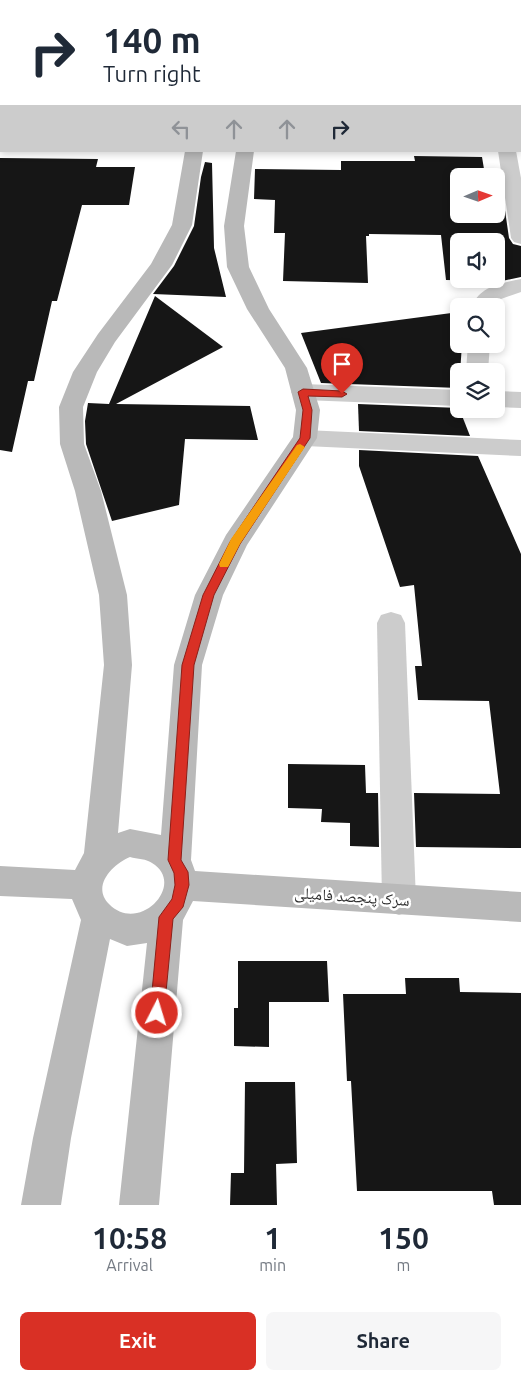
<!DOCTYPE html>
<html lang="en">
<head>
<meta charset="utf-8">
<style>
	:root { --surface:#fff; --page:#f6f6f7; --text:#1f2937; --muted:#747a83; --accent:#d93025 }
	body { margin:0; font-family:Ubuntu,"Noto Naskh Arabic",sans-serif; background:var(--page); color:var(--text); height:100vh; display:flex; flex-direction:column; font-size:19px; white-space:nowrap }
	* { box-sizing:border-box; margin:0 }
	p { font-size:16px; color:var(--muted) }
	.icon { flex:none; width:28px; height:28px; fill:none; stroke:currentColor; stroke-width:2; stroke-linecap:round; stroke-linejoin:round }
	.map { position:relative; height:1205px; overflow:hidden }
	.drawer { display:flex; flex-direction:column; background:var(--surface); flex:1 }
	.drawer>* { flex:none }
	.top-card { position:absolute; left:0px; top:0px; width:521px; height:152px; box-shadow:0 2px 8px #0003; background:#fff; color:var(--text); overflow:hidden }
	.needle { width:32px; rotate:88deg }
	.tools { position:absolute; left:450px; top:168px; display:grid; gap:10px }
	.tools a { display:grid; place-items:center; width:55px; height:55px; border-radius:8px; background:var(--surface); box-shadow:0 2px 8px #0003; font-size:25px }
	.pin { position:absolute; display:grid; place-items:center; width:42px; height:42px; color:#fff; margin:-51px -21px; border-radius:50% 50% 50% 0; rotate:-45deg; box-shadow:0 0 5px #0007 }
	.pin .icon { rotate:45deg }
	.me { position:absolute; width:55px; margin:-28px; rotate:5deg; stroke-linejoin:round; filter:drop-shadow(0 0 4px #0008) }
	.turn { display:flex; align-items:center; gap:18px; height:105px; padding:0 20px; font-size:22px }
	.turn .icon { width:65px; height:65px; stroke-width:2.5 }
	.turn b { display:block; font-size:35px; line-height:42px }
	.lanes { display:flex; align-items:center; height:48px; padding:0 20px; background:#0003; justify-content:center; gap:25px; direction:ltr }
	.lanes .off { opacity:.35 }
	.eta { display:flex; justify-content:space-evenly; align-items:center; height:85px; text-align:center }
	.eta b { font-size:30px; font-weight:700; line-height:35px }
	.primary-button { display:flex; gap:10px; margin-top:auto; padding:10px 20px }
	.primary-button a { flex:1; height:58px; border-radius:8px; background:var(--accent); color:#fff; font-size:20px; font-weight:700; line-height:58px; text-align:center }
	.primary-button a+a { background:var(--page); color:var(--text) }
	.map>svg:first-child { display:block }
</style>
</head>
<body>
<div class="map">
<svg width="521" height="1205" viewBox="0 0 521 1205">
	<rect width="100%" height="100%" fill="#fff"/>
	<g fill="#161616" fill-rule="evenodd">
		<path d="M414,156L482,157L484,169H499L509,238L513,244L521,246V277L502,281L446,280L441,235L369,234V236H366L368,283L283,281L285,233H274L275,200L254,199L255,169L341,170V161H415ZM459,176H496V214H459ZM459,241H496V279H459Z"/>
		<polygon points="0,158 98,159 96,167 135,167 129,205 82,205 57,301 52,301 34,381 28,381 12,452 0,450"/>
		<polygon points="205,162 212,163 214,248 226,297 153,294 174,266 194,226 201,177"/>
		<polygon points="155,296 223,347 116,404 250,406 258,440 185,439 179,505 112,521 86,444 85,421 88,403 109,404"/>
		<polygon points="459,312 459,344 462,344 459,388 321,383 301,333"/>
		<polygon points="358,404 459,408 470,436 359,431"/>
		<polygon points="359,450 478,456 521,554 521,848 416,847 414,793 500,794 489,701 418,700 415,666 422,666 414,585 400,587 359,466"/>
		<polygon points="288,764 365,765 366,793 378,793 379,847 350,846 350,823 321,822 322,809 288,808"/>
		<polygon points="238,961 327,961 329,1002 269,1002 269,1047 234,1046 234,1008 238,1008"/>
		<polygon points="405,978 459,978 460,992 521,993 521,1205 494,1205 492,1191 357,1191 351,1081 347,1081 343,994 406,994"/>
		<polygon points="245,1082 295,1082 297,1163 276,1164 277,1205 230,1205 231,1173 244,1173"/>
	</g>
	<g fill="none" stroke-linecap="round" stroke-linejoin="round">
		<g fill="#ccc" fill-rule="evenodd">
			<rect x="474" y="0" width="16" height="1"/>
			<rect x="0" y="135" width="1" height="12"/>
			<polygon points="498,151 516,151 521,178 521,244 514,242 511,238"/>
			<path d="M521,279V292L501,299L494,306H472C480,286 502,283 521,279Z"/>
			<polygon points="468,344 490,344 488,371 466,371"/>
			<polygon points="303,384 459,390 459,406 303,400 295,397 291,392 295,387"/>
			<polygon points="496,391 521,392 521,408 496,407"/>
			<polygon points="305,430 521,440 521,456 305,446 296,444 293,438 296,432"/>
			<polygon points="391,612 401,615 405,623 416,900 411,911 399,915 387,911 382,900 377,623 381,615"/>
		</g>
		<g fill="#b9b9b9" fill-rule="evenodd">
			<rect x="211" y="0" width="16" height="1"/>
			<rect x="250" y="0" width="16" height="1"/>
			<path d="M185,151H203L192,225L172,265L115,342L97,372L83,407L84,444L101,491L127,595L132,665L118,833L130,829L161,835L174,665L195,595L226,535L293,437L296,410L285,368L247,309L227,267L224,226L236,151H254L244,226L249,267L269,309L307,368L320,410L317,438L247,545L223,595L202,665L191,860L195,871L521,892V922L193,901L183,920L159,1205H119L147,943L127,946L110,939L71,1138L61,1205H21L33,1138L81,920L72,899L0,896V866L75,870L84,853L104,665L99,595L75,491L60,444L59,407L73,372L98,334L151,264L172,225ZM130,857C137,859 147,859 152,863C187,884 139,935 109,904C91,886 113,864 130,857Z"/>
		</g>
	</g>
	<polygon fill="#d93025" stroke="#8d1f18" points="303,389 342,391 347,394 342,397 308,396 312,410 310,438 240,544 214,595 194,665 181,860 188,872 189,885 183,907 173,919 164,1013 162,1018 157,1020 152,1018 150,1013 159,917 172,899 175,885 174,873 168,860 182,665 203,595 230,542 300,438 303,410 298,392"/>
	<polygon fill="#f59e0b" points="300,444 305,447 240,544 228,567 220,567 219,564 231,539 297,445"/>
	<g text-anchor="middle" stroke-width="5" stroke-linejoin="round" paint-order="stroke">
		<g font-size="16" fill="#2f2f2f" stroke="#fff">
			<text transform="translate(352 896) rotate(4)" y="6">سرک پنجصد فامیلی</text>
		</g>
	</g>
</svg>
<div class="tools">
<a><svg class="needle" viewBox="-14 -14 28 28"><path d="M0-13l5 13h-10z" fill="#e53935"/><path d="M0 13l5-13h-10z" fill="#747a83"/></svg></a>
<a><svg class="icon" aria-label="sound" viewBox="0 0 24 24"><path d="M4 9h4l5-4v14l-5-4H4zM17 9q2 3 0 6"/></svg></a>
<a><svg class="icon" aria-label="search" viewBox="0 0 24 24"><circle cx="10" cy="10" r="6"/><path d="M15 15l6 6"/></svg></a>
<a><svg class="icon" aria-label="layers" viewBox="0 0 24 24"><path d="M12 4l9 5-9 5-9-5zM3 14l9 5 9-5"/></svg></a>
</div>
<div class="pin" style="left:342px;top:394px;background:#d93025"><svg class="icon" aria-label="arrive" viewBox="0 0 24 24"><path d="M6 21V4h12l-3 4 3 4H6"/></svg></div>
<svg class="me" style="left:157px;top:1013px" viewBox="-20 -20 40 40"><circle r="17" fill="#d93025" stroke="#fff" stroke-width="3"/><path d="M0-11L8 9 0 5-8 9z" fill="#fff"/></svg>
<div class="top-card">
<div class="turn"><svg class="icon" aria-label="right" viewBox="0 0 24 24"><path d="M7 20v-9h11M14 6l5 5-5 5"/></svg><div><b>140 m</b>Turn right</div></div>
<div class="lanes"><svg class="icon off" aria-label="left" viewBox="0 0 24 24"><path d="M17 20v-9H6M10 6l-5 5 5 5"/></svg><svg class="icon off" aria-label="ahead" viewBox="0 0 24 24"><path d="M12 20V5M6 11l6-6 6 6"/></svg><svg class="icon off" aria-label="ahead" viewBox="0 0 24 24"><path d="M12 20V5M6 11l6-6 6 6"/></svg><svg class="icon" aria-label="right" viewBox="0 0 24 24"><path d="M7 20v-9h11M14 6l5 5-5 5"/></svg></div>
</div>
</div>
<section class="drawer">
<div class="eta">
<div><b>10:58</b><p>Arrival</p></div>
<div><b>1</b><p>min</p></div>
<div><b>150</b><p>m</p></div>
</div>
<div class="primary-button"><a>Exit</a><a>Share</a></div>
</section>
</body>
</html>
